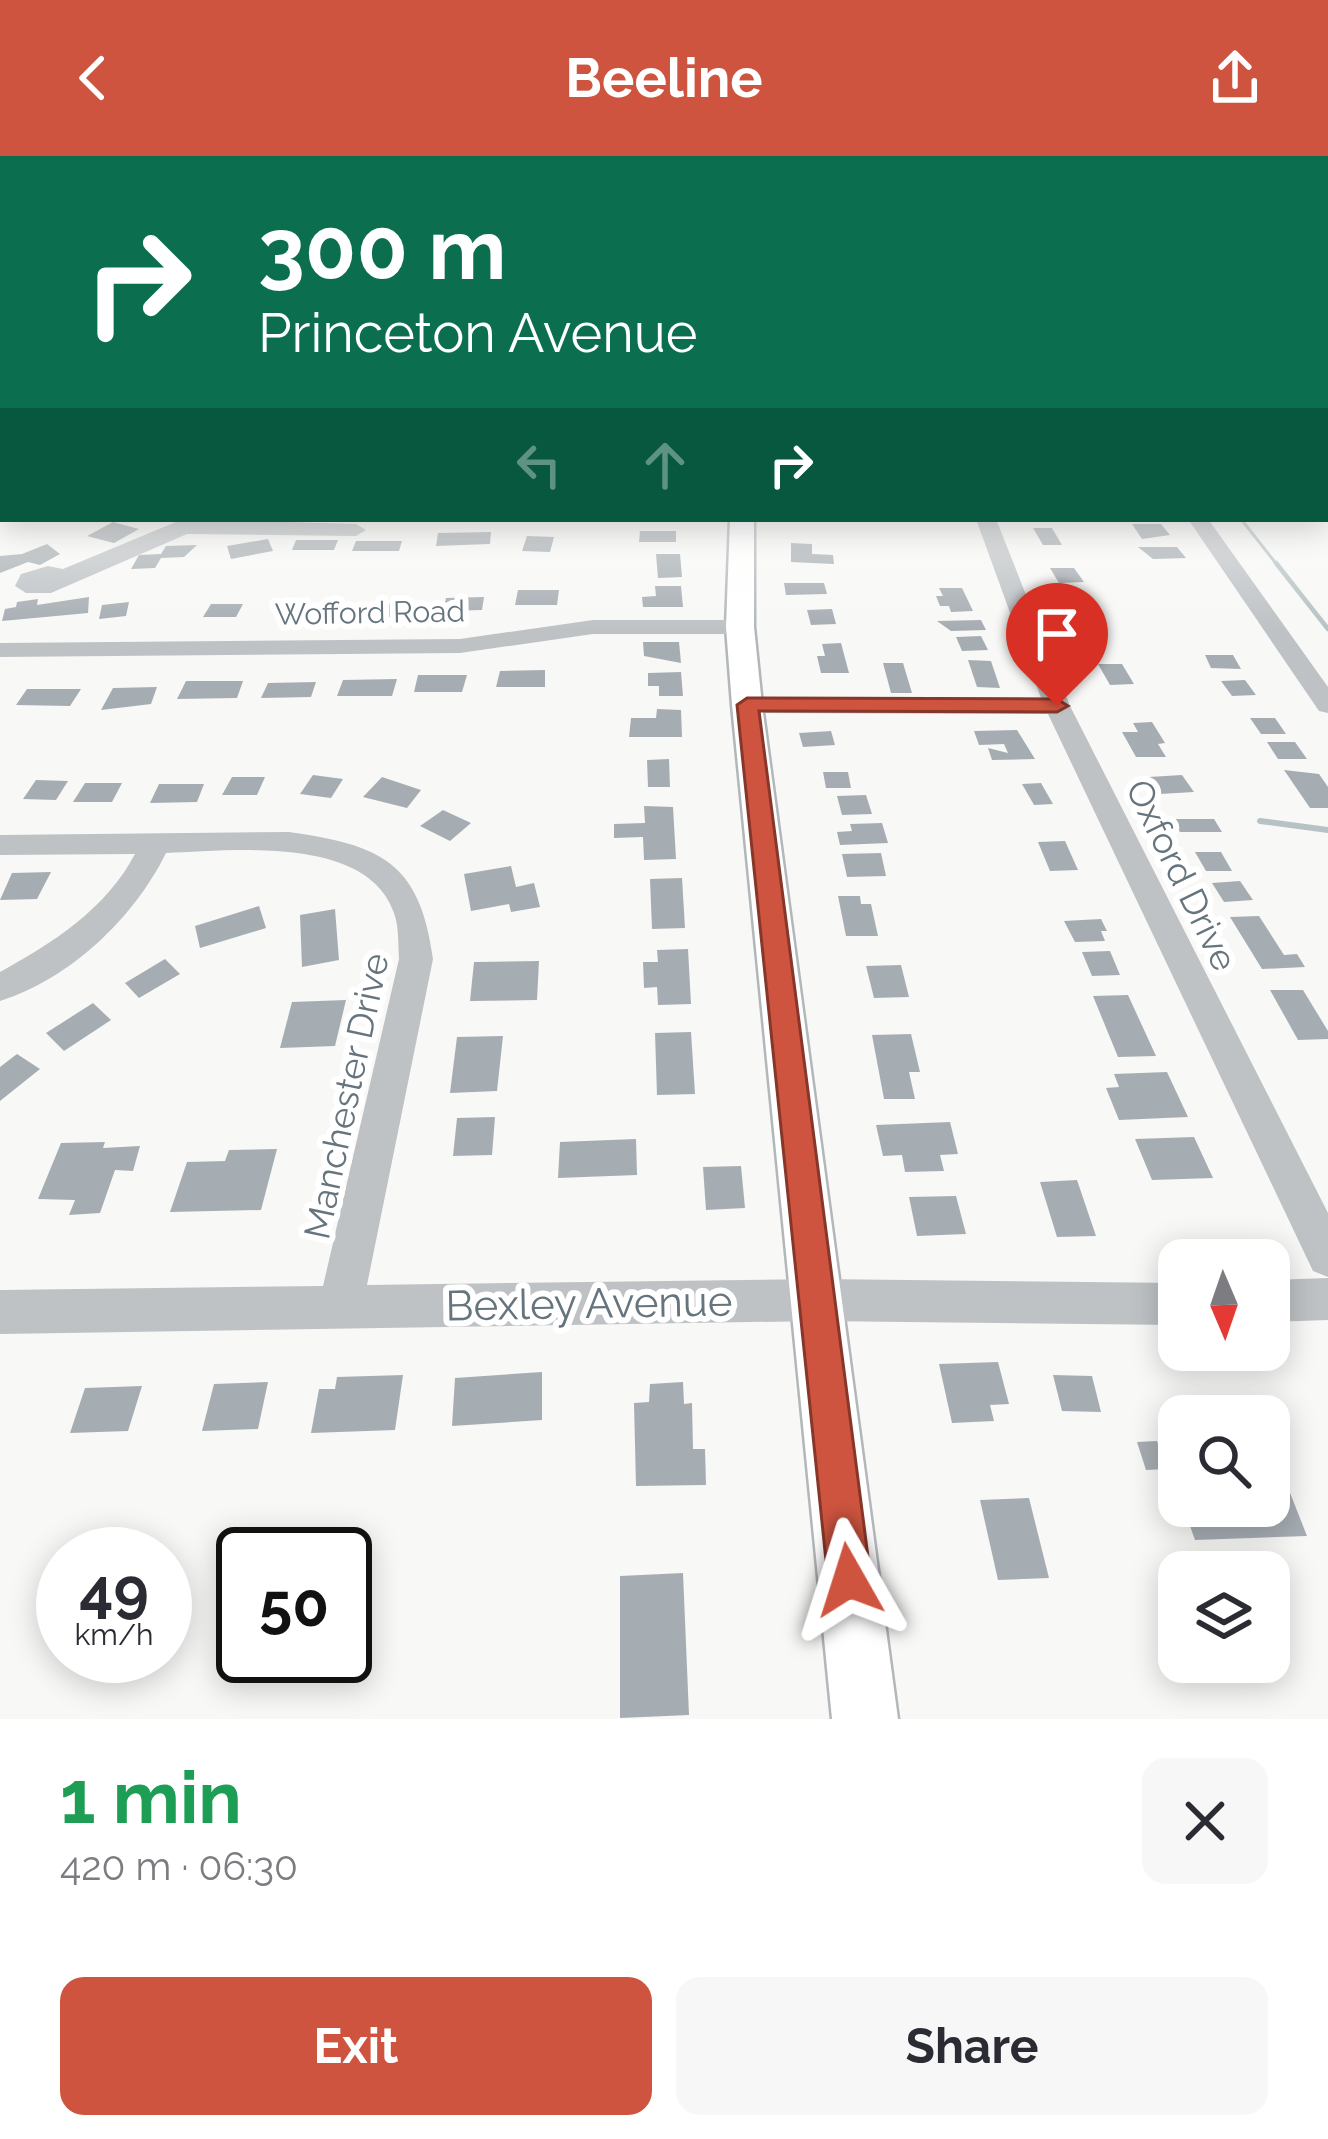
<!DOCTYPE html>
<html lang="en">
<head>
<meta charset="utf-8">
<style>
	:root { --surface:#fff; --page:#f7f7f7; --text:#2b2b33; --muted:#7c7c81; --accent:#ce543f }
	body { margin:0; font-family:Raleway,sans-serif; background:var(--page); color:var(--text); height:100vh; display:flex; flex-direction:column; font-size:45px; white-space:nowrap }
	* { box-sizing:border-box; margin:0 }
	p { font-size:39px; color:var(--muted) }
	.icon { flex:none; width:66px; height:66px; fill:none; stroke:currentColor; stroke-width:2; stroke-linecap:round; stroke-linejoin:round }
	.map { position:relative; height:1563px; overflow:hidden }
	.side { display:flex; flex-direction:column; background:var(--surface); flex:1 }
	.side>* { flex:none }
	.hud { position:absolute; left:0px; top:0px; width:1329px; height:366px; box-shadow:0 6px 30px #0003; background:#0b6e4f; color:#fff; overflow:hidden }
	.needle { width:78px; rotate:178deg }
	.fabs { position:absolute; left:1158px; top:1083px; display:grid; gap:24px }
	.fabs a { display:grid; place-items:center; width:132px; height:132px; border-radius:24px; background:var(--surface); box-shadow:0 6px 30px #0003; font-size:60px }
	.speed { position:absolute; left:36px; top:1371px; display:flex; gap:24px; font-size:60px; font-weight:700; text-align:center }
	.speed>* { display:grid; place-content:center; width:156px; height:156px; border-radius:50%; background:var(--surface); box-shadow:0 6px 30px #0003; line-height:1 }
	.speed small { font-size:30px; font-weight:400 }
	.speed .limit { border:6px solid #111; border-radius:18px; background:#fff; color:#111 }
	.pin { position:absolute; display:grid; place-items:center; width:102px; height:102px; color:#fff; margin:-123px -51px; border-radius:50% 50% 50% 0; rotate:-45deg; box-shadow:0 0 12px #0007 }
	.pin .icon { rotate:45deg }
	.me { position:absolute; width:132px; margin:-66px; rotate:354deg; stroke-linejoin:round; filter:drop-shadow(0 0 9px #0008) }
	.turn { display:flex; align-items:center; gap:42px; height:252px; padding:0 60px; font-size:54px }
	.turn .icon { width:156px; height:156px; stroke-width:2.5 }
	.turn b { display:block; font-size:84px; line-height:102px }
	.lanes { display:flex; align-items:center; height:114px; padding:0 60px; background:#0003; justify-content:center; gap:60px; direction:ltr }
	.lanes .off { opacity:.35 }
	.round { display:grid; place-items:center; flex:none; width:126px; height:126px; border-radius:24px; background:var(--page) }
	.summary { display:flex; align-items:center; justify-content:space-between; height:204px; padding:0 60px }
	h1 { font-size:72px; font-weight:700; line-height:90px; color:#1e9e55 }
	.button { display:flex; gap:24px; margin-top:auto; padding:24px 60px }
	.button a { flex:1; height:138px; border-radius:24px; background:var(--accent); color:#fff; font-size:48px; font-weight:700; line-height:138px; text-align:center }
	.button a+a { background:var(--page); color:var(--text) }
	header { display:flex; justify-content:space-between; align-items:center; height:156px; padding:0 60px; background:var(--accent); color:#fff; font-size:54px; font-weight:700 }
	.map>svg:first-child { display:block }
</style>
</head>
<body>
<header><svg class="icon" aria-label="back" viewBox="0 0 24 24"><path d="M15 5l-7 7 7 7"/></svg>Beeline<svg class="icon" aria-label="share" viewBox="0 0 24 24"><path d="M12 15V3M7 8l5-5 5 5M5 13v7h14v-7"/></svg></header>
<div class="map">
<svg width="1328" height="1563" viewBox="0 0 1328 1563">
	<rect width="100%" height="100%" fill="#f8f8f6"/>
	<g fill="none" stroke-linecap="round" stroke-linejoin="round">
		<polyline stroke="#b7c2c5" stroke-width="3" points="1241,363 1278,410"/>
		<polyline stroke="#b7c2c5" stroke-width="4.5" points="1276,407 1328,473"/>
		<polyline stroke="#b7c2c5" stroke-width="6" points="1260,665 1328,674"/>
	</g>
	<g fill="#a6adb2">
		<polygon points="113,366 139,373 114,387 87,380"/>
		<polygon points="1132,368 1161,368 1170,379 1142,383"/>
		<polygon points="1033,372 1052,372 1062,389 1043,389"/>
		<polygon points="640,375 676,375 676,386 639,386"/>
		<polygon points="491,376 490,388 436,390 438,377"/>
		<polygon points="527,380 554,381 550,396 522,395"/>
		<polygon points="268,383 273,395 231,403 227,390"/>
		<polygon points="296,384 338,384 334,394 292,394"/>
		<polygon points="356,385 402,385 399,395 352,395"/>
		<polygon points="791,387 812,388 812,398 833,399 834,408 791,406"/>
		<polygon points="47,388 60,398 40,409 28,406 0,417 0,400 22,398"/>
		<polygon points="197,389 184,401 161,402 155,412 131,413 139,399 161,398 166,390"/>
		<polygon points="1138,391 1177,391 1186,402 1153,403"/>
		<polygon points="656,398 680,398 682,421 658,422"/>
		<polygon points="1050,412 1074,412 1084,426 1059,427"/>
		<polygon points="784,427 824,427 827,438 786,439"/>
		<polygon points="655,430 681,430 683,451 643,451 642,441 656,440"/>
		<polygon points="939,432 962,432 973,455 951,456 949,450 940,450 936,440 943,440"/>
		<polygon points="518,434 559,434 557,449 515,449"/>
		<polygon points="89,441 88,457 2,465 5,453 16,451 17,446 38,443 37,449"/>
		<polygon points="484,441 482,454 443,455 446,442"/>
		<polygon points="129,446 126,460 99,463 102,449"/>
		<polygon points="407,447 403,461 368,461 372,448"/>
		<polygon points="1064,447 1089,447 1103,471 1078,471"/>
		<polygon points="211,448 243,448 236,461 203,461"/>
		<polygon points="310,451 343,451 339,463 306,463"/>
		<polygon points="832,453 836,468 811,469 807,454"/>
		<polygon points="981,464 986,474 951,475 937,465"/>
		<polygon points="981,480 988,494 962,495 956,481"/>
		<polygon points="643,486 679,486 681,507 644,500"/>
		<polygon points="841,487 849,517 821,517 817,500 825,500 822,488"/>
		<polygon points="1205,499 1233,499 1241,513 1211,512"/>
		<polygon points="968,504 991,505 1000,532 977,531"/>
		<polygon points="883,507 903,507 912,537 891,537"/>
		<polygon points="1098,508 1122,508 1134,528 1110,529"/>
		<polygon points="545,514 545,531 496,531 500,515"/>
		<polygon points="681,516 683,540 659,540 659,530 648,530 648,517"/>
		<polygon points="418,519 467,519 462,536 414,536"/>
		<polygon points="397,523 392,540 337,540 343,524"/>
		<polygon points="1245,524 1256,539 1232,540 1221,525"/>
		<polygon points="186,525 243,525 237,542 177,543"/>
		<polygon points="316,526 311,541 261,542 268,527"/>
		<polygon points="157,531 151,548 101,554 113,532"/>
		<polygon points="27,533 81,533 70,550 16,549"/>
		<polygon points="657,553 681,554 682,581 629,581 631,562 656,562"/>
		<polygon points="1250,562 1275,562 1286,578 1261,578"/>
		<polygon points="1152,566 1165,587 1158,588 1166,601 1136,601 1122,576 1138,576 1133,567"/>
		<polygon points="1017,574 1035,603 992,604 988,592 1008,597 1004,588 979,589 974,575"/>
		<polygon points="831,575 835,589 803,591 799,577"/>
		<polygon points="1267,586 1295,586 1307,603 1278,603"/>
		<polygon points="669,603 670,631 648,631 647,604"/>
		<polygon points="1284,614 1319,618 1328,631 1328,652 1310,652"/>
		<polygon points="823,616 848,616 851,632 826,632"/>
		<polygon points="313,619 343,623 331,642 300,638"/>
		<polygon points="1182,619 1194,636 1160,638 1149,621"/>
		<polygon points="232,621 265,621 257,639 222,639"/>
		<polygon points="382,621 421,634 407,652 363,641"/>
		<polygon points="36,624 68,625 56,644 23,643"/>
		<polygon points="85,627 122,627 112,646 73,646"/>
		<polygon points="1041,627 1053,648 1034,649 1022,628"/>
		<polygon points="159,628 204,628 197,646 150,647"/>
		<polygon points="866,639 872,658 842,659 837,640"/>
		<polygon points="644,650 673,651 676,703 644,704 643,681 614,682 614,668 645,667"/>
		<polygon points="443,654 471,667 450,685 420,670"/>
		<polygon points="1173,663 1214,663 1222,676 1180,676"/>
		<polygon points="882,667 888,687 840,689 837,676 852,675 850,668"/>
		<polygon points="1065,685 1078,714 1050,715 1038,686"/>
		<polygon points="1195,696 1221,696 1232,715 1206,715"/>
		<polygon points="881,697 886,720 847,721 842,698"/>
		<polygon points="511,710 516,731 534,727 540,751 511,756 509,748 471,755 464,718"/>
		<polygon points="51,716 37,743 0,744 12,717"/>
		<polygon points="682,722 685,772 652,773 650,723"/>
		<polygon points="1240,725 1253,744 1224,746 1212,727"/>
		<polygon points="838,740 860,740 861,748 871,748 878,780 846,780"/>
		<polygon points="259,750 266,772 200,792 195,770"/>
		<polygon points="335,753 339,804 302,811 300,759"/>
		<polygon points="1259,760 1284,799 1297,798 1305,811 1262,813 1230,761"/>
		<polygon points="1101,763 1107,775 1101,775 1105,785 1075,786 1064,765"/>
		<polygon points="688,793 691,848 658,849 657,831 644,832 643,806 658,806 657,794"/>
		<polygon points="1110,795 1120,819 1092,820 1082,796"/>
		<polygon points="165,803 180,818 139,842 125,827"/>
		<polygon points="539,805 537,844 470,845 474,806"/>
		<polygon points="901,809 909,841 874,842 866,810"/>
		<polygon points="1270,834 1303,834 1328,875 1328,883 1298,884"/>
		<polygon points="1128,839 1156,900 1118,901 1093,840"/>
		<polygon points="346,844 335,890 280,892 292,846"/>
		<polygon points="93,847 111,864 64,895 46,877"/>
		<polygon points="691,876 695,938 657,939 655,877"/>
		<polygon points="911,878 920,916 909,916 915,943 884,943 872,879"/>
		<polygon points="503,880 497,935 450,937 457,881"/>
		<polygon points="17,898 40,913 0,945 0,911"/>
		<polygon points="1167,916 1188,961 1119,964 1106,932 1119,931 1114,918"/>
		<polygon points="495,961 492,999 453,1000 457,962"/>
		<polygon points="950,966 958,998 940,999 944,1015 905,1016 902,999 883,1000 876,969"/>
		<polygon points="1194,981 1213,1022 1152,1024 1135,983"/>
		<polygon points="636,983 637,1019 558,1022 560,986"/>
		<polygon points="105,986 103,992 140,990 133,1015 115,1014 100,1057 69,1059 75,1044 38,1043 61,987"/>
		<polygon points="277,993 261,1054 170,1056 187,1006 225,1005 229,994"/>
		<polygon points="741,1010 745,1052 706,1054 703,1011"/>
		<polygon points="1077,1024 1096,1080 1057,1081 1040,1026"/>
		<polygon points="956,1040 966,1078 917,1080 909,1041"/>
		<polygon points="998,1206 1009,1248 990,1249 994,1265 952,1267 939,1208"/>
		<polygon points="542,1216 542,1264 452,1270 455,1222"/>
		<polygon points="403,1219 395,1274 311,1277 319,1233 335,1233 337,1221"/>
		<polygon points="1053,1219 1092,1220 1101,1256 1062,1255"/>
		<polygon points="268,1226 258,1273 202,1275 214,1228"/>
		<polygon points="683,1226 684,1248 692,1247 693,1293 705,1293 706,1329 636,1330 634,1247 649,1246 650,1228"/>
		<polygon points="142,1230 128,1275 70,1277 85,1232"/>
		<polygon points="1157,1285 1167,1313 1146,1314 1137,1286"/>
		<polygon points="1285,1324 1307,1380 1195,1384 1183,1350 1269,1350 1269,1325"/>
		<polygon points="1029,1342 1049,1422 998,1424 980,1344"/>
		<polygon points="683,1417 689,1559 620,1562 620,1420"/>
	</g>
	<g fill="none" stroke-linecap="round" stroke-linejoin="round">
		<g stroke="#b2b7b9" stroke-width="5">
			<polygon id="major" points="730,363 754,363 754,471 762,549 898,1563 832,1563 732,549 726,471"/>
		</g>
		<g fill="#bec2c5" fill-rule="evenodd">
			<polygon points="0,261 3,261 0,272"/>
			<polygon points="183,363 356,368 366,374 356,380 187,378 51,437 26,437 15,430 21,418 48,410 63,413"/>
			<polygon points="976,363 996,363 1070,550 1328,1057 1328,1121 1313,1115 1048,558 747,557 734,549 747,541 1041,542"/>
			<polygon points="1188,363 1208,363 1328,531 1328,557 1319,555"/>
			<polygon points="593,464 740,464 752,471 740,478 593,478 460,497 0,501 0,487 460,483"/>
			<path d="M289,676C381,689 420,706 433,803L367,1129L818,1123L1179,1127V1169L818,1165L0,1178V1134L323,1130L399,803C398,789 399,770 394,757C367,678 231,695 166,697C134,762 70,823 0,845V816C53,787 106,753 135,698L0,699V679Z"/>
			<polygon points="1328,1122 1328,1164 1269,1166 1269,1124"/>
		</g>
		<use href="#major" fill="#fff" fill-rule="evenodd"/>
	</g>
	<linearGradient id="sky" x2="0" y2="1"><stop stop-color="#94bada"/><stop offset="0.54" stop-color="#fcfcfb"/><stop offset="1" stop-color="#fcfcfb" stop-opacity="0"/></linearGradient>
	<rect width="1328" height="474" fill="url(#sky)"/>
	<polygon fill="#ce543f" stroke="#863729" stroke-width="3" points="747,542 1057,543 1068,550 1057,556 759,555 871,1424 865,1439 849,1445 834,1439 828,1424 737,549"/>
	<g text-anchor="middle" stroke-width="12" stroke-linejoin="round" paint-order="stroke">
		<g font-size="30" fill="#66757d" stroke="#fff">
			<text transform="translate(370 457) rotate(-1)" y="10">Wofford Road</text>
		</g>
		<g font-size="36" fill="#66757d" stroke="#fff">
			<text transform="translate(1182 719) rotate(64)" y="13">Oxford Drive</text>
			<text transform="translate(346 940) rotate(-78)" y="13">Manchester Drive</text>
		</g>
		<g font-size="42" fill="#66757d" stroke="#fff">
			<text transform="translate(589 1147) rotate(-1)" y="15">Bexley Avenue</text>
		</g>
	</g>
</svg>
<div class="fabs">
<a><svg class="needle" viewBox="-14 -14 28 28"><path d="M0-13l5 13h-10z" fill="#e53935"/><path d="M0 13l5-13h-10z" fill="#7c7c81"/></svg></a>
<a><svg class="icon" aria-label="search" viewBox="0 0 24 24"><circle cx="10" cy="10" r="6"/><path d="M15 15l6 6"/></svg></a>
<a><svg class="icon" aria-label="layers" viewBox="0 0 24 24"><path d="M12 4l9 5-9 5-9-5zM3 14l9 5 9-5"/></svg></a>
</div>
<div class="speed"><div>49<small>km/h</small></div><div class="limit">50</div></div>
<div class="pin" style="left:1057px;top:550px;background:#d93025"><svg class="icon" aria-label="arrive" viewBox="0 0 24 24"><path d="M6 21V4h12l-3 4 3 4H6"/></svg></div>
<svg class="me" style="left:849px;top:1424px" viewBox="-20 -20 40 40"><path d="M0-17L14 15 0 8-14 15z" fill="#ce543f" stroke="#fff" stroke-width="4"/></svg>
<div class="hud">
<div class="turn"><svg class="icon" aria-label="right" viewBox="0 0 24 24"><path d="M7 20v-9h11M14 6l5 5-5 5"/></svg><div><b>300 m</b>Princeton Avenue</div></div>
<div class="lanes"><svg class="icon off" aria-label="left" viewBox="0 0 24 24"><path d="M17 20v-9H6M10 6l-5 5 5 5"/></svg><svg class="icon off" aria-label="ahead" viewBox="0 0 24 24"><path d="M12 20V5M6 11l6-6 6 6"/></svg><svg class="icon" aria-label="right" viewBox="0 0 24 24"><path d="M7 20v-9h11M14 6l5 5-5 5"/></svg></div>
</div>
</div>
<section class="side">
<div class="summary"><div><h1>1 min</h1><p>420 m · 06:30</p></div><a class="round"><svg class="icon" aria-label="close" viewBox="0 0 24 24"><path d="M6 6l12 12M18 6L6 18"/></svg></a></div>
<div class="button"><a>Exit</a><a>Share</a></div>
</section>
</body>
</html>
